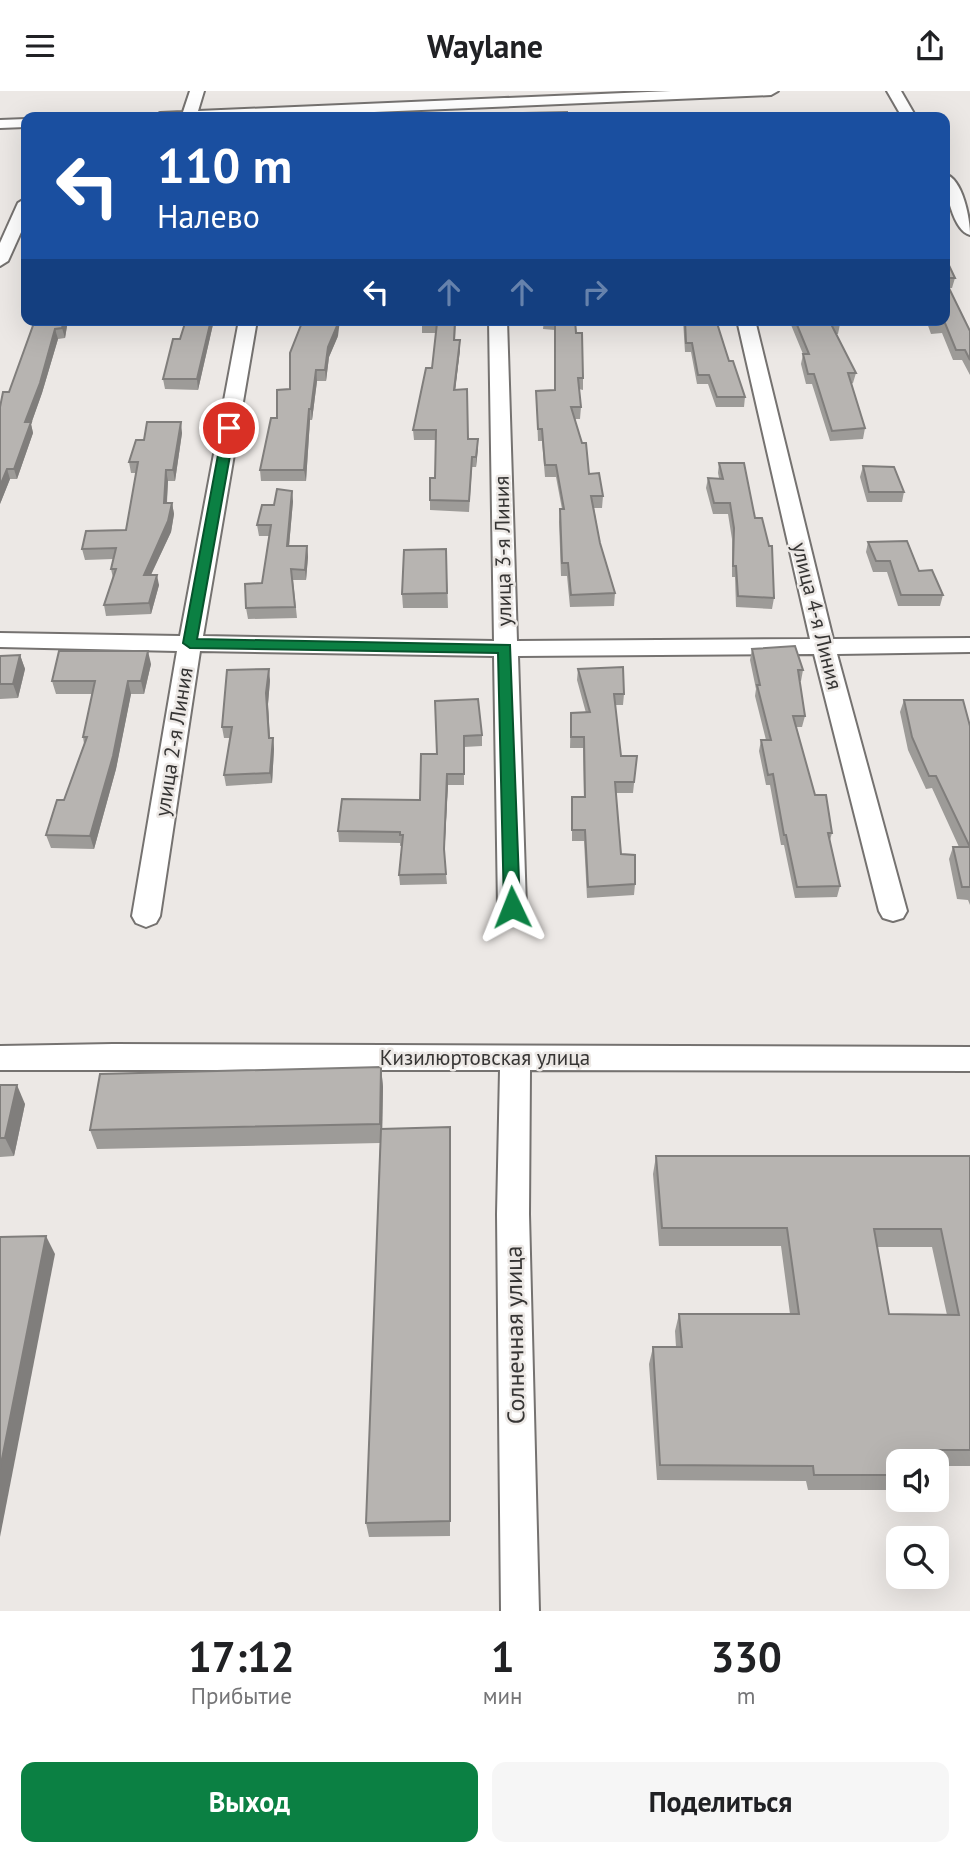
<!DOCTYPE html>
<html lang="ru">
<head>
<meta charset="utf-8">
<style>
	:root { --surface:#fff; --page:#f6f6f6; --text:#202124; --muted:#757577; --accent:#0b8043 }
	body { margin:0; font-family:"PT Sans",sans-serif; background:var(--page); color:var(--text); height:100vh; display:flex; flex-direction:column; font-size:26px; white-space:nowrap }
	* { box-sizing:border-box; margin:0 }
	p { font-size:23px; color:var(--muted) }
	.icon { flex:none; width:38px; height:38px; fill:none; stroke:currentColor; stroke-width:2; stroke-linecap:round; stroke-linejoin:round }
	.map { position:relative; height:1520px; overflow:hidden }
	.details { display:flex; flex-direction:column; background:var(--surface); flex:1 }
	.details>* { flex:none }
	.top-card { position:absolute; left:21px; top:21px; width:929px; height:214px; border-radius:14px; box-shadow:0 7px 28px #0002; background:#1a4fa0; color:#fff; overflow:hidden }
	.tools { position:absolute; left:886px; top:1358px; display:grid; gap:14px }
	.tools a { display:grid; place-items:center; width:63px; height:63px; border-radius:14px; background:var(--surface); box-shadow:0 7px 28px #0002; font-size:35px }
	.pin { position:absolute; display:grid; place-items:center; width:60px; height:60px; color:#fff; margin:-30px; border:4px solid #fff; border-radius:50%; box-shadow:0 2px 7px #0007 }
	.me { position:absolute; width:77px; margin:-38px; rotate:358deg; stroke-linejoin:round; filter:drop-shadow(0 0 5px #0008) }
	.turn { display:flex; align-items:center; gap:24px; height:147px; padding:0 21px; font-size:32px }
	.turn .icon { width:91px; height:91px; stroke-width:2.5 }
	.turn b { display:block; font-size:49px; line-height:60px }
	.lanes { display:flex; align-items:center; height:66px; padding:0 21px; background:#0003; justify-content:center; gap:35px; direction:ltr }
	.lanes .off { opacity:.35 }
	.eta { display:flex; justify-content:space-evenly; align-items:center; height:119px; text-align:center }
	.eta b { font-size:42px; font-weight:700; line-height:49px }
	.action { display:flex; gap:14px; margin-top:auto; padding:14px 21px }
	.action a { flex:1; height:80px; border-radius:14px; background:var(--accent); color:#fff; font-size:28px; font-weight:700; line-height:80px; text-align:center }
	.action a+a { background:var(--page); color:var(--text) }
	header { display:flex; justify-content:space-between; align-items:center; height:91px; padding:0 21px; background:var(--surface); font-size:32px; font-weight:700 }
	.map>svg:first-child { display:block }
</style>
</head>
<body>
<header><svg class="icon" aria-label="menu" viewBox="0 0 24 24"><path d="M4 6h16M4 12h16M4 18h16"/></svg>Waylane<svg class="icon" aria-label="share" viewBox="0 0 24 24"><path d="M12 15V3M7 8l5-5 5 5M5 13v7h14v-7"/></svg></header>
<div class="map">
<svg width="970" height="1520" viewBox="0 0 970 1520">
	<rect width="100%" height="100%" fill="#ece8e5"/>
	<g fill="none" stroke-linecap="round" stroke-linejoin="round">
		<g stroke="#757270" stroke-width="4">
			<g id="minor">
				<polygon points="190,0 204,0 198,20 671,0 778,0 771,4 256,26 153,26 160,22 183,21"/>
				<polygon points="887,0 901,0 916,26 902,26"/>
				<polygon points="26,28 26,36 0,37 0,29"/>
				<path d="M945,83C963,88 970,128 970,144C953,140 945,99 945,83Z"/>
				<polygon points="26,107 26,130 8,170 0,175 0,152 18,112"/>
				<polygon points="239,229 257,229 203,545 494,550 489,229 507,229 517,550 810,548 737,229 755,229 833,548 970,547 970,561 837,563 907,820 903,827 893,830 883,827 879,820 814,563 518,565 526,816 522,823 512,826 502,823 498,816 494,565 200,560 160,825 156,832 146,836 136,832 132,825 177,560 0,556 0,542 180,545"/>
				<polygon points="113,953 970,956 970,980 530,979 529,1123 539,1520 501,1520 497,1123 500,979 0,979 0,955"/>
			</g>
		</g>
		<use href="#minor" fill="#fff" fill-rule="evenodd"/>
	</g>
	<g fill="#9d9b98" fill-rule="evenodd">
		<polygon points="945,166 955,187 952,197 949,197 970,240 970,284 962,269 953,269 942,242 931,243 926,229 945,229"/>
		<polygon points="35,229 68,229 65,247 58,248 42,302 31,333 33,342 17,388 10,388 0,413 9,301"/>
		<polygon points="214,229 198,299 165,298 163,288 180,248"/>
		<polygon points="456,229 455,249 460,249 460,259 455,299 468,348 478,348 476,376 472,376 469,421 430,419 430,387 435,387 436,349 414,349 413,339 432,277 436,242 422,242 422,232"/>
		<polygon points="544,229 575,229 583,287 583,299 579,298 581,316 580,328 575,328 589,383 603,405 602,417 594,417 600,452 615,502 614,515 570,516 567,485 561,485 559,431 560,418 562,418 556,386 545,386 542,350 538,350 536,300 555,299 555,239 543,238"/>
		<polygon points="683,229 716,229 729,270 745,306 744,316 716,316 708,293 697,293 691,261 685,261"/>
		<polygon points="789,229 839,229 840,233 838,243 836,243 856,282 853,292 851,293 865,337 863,348 830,350 812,293 806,293 801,273 803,263"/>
		<polygon points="338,245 329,266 326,290 317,290 312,329 310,329 306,390 261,390 260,379 277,327 290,298"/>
		<polygon points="182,342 175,390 168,390 167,412 172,412 174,423 171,441 151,484 159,494 151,523 106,525 104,514 113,487 111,478 113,468 85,469 82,458 126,439 136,382 131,382 129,371 144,349"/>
		<polygon points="719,372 755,427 774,507 772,518 736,516 735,486 732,486 732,448 728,423 713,423 706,397 708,387 719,387 718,382"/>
		<polygon points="863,375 904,401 902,411 867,411 860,386"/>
		<polygon points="293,410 289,455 307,455 308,466 306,489 293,489 297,527 248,528 246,517 262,492 269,445 259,445 257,434 274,414"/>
		<polygon points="868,451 919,480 943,504 940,515 898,515 887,481 873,481 866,461"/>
		<polygon points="446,458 448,517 403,517 402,503"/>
		<polygon points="752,558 803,579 801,590 799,590 805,625 802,636 796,636 815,704 832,742 830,749 840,795 837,806 795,807 784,754 781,754 770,694 766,694 759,660 761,649 766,649 755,605 756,598 750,569"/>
		<polygon points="20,564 25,578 18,607 0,608 0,565"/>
		<polygon points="151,573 144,603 131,603 116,678 94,758 51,757 46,744 64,709 84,653 83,646 92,603 56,603 52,590"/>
		<polygon points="578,578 624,603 623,614 615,614 621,665 637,665 633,702 616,702 621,763 635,793 634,804 587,807 584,750 572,750 572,706 584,706 583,657 570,657 571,622 586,622 577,589"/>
		<polygon points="270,589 268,613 270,647 273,647 274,658 272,692 226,695 224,684 230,647 224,647 222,636"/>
		<polygon points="904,609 970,635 970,814 968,809 957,808 949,768 953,756 959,756 932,697 926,698 908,659 900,621"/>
		<polygon points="435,610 482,644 482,655 464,656 464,694 448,694 444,764 447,793 400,794 399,784 402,755 400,755 400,752 339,751 338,740 420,709 437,663"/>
		<polygon points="381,976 383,996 382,1038 450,1055 450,1445 369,1446 366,1432 380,1052 97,1058 90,1039"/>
		<polygon points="0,994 25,1013 14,1065 0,1066"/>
		<path d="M656,1065H970V1375H936V1370H898V1399H808L806,1390L657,1389L649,1273L653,1256H676L675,1240L679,1223H790L781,1155H659L653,1083ZM877,1156H932L947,1224L889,1223Z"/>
	</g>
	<g fill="#807e7c">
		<polygon points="64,229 68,229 65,247 62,237"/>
		<polygon points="211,229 214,229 198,299 197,288"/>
		<polygon points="338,229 340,229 338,245 329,266 326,290 325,279 328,256"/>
		<polygon points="55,238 58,248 42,302 31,333 33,342 17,388 14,378 25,331"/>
		<polygon points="460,249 460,259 454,309 454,299"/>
		<polygon points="316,279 317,290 312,329 311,318"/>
		<polygon points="309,318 310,329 306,390 304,379"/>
		<polygon points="181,331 182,342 175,390 173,379"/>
		<polygon points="478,348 478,358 476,376 476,366"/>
		<polygon points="7,378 10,388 0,413 0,395"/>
		<polygon points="166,379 168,390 166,423 164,412"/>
		<polygon points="292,400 293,410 288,466 287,455"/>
		<polygon points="172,412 174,423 171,441 146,494 144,484"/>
		<polygon points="307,455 308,466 306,489 305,479"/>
		<polygon points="157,484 159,494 151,523 149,512"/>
		<polygon points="148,560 151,573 144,603 141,590"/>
		<polygon points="20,564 25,578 18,607 13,593"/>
		<polygon points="269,578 270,589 268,613 270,658 266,602"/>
		<polygon points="128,590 131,603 116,678 94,758 90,745"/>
		<polygon points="273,647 274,658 272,692 270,682"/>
		<polygon points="447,683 448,694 444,769 444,758"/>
		<polygon points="381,976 383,996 382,1052 380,1033"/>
		<polygon points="17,994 25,1013 14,1065 5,1047"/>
		<polygon points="46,1145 55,1163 0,1446 0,1378"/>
	</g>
	<g fill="#b7b4b1" stroke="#807e7c" stroke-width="2" fill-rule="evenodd">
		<polygon points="567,21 567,26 525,26 524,22"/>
		<polygon points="945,166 955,187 945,187"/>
		<polygon points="945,189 970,240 970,269 965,259 956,259 945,232 934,233 932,229 945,229"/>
		<polygon points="35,229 64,229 62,237 55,238 40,292 25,331 31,331 14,378 7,378 0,395 0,316 3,301 9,301"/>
		<polygon points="186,229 211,229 197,288 163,288 173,248 180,248"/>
		<polygon points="303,229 338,229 337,235 328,256 325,279 316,279 311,318 309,318 304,379 260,379 271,327 277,327 277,299 290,298 290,262"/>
		<polygon points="422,229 455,229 454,249 460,249 454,299 467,298 468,348 478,348 476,366 472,366 469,410 430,409 430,387 435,387 436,339 413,339 426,277 432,277 437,232 422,232"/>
		<polygon points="555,229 575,229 576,242 582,242 583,287 578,287 581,316 571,316 582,352 586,352 589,383 599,382 603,405 591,405 600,452 615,502 571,504 568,472 562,472 560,418 564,418 556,374 545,374 542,338 538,338 536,300 555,299"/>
		<polygon points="685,229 716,229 729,270 733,270 745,306 717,306 709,284 698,284 692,252 686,252"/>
		<polygon points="795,229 839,229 840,233 831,233 856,282 848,282 865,337 832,340 814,283 808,283 803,263 809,263"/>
		<polygon points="147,331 181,331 173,379 166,379 164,412 172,412 168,430 144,484 157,484 149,512 104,514 116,478 111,478 116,457 82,458 86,440 126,439 138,371 129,371 136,349 144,349"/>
		<polygon points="719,372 744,372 755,427 762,427 769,455 772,455 774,507 738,505 736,475 733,475 734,437 730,412 714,412 708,387 723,388"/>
		<polygon points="863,375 894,376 904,401 869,401"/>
		<polygon points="277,398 292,400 287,455 307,455 305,479 291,478 295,516 246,517 245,493 262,492 271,434 257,434 262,414 274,414"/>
		<polygon points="907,450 919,480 932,479 943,504 901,504 890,470 876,470 868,451"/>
		<polygon points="446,458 447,502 402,503 404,459"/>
		<polygon points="795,555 803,579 798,579 805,625 793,625 815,704 826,704 832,742 828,742 840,795 797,796 786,744 784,744 773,683 768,684 761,649 771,649 757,594 760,594 752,558"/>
		<polygon points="59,560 148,560 141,590 128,590 113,665 90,745 46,744 57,709 64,709 87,646 83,646 95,590 52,590"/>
		<polygon points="20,564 13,593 0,593 0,565"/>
		<polygon points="623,576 624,603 614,603 621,665 637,665 634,691 615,691 621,763 635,764 635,793 588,796 585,739 572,739 572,706 585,706 584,646 571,646 571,622 590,621 578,578"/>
		<polygon points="269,578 266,602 269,647 273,647 270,682 224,684 232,636 222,636 227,579"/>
		<polygon points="478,608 482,644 464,645 464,683 447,683 444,758 446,783 399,784 403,744 400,744 400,741 338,740 342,708 420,709 421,663 437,663 435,610"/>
		<polygon points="904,609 963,609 970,635 970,796 962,796 953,756 970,756 936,685 929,685 912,646"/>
		<polygon points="381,976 380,1033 90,1039 100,983"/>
		<polygon points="0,994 17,994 5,1047 0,1047"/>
		<polygon points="450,1036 450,1430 366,1432 381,1038"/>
		<path d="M656,1065H970V1359H910L912,1370H898V1384H814L813,1375L660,1374L653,1256H682L679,1223H799L787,1137H662ZM874,1138H941L959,1224L889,1223Z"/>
		<polygon points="46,1145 0,1378 0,1146"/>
	</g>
	<polygon fill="#0b8043" stroke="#07532c" stroke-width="2" points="229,333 235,337 197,548 510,554 520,816 518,820 512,822 504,816 498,562 190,557 183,552 223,337"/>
	<g text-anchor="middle" stroke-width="5" stroke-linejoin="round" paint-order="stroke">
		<g font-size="21" fill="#363534" stroke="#ece8e5">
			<text transform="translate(503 460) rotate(-91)" y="7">улица 3-я Линия</text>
			<text transform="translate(817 525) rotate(76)" y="7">улица 4-я Линия</text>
			<text transform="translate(174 651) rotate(-81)" y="7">улица 2-я Линия</text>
			<text x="485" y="974">Кизилюртовская улица</text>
		</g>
		<g font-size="24" fill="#363534" stroke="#ece8e5">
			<text transform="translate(515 1244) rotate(-91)" y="8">Солнечная улица</text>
		</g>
	</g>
</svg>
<div class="tools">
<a><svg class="icon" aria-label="sound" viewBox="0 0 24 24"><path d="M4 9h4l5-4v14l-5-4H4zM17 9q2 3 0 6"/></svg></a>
<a><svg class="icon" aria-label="search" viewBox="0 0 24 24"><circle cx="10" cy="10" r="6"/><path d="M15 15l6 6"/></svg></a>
</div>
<div class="pin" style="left:229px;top:337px;background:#d93025"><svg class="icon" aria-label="arrive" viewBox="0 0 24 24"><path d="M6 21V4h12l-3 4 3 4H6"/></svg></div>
<svg class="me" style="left:512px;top:816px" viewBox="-20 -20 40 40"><path d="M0-17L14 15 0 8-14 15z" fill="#0b8043" stroke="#fff" stroke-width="4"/></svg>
<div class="top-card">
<div class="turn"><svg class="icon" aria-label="left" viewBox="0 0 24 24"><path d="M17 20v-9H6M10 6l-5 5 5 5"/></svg><div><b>110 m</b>Налево</div></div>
<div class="lanes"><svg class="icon" aria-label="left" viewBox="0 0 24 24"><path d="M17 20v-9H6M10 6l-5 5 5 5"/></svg><svg class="icon off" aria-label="ahead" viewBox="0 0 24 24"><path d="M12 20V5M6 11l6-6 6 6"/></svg><svg class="icon off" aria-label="ahead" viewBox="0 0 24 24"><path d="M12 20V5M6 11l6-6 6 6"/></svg><svg class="icon off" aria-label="right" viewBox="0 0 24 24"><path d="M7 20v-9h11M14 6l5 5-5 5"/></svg></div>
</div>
</div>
<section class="details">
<div class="eta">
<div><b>17:12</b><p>Прибытие</p></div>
<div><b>1</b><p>мин</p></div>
<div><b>330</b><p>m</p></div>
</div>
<div class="action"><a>Выход</a><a>Поделиться</a></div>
</section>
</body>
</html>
